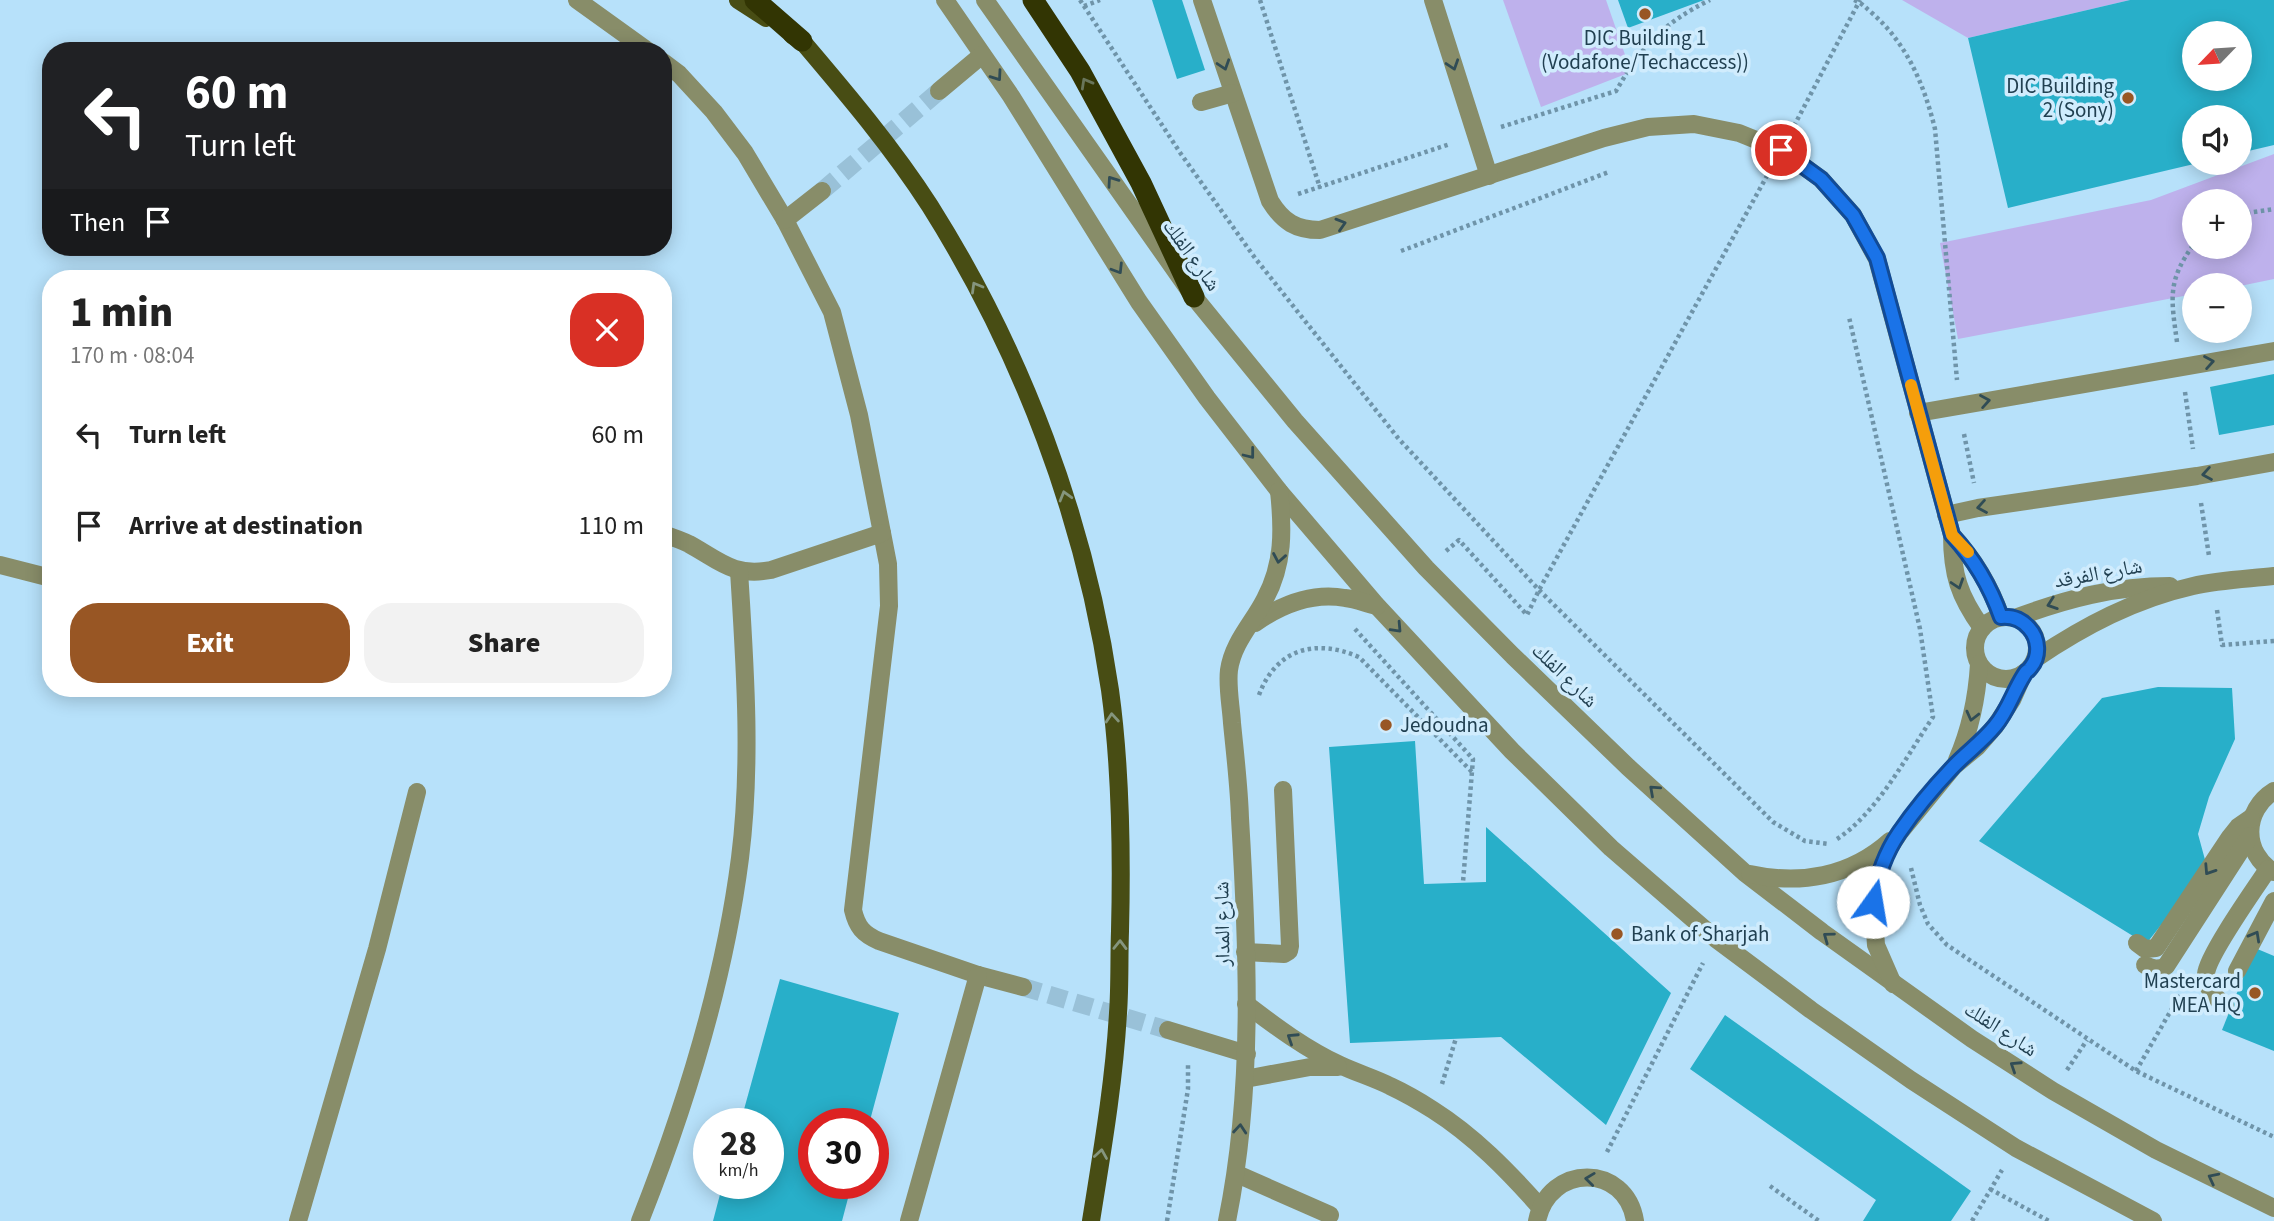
<!DOCTYPE html>
<html lang="en">
<head>
<meta charset="utf-8">
<style>
	:root { --surface:#fff; --page:#f2f2f2; --text:#222; --muted:#767676; --accent:#985624 }
	body { margin:0; font-family:"Source Sans 3","Noto Naskh Arabic",sans-serif; background:var(--page); color:var(--text); height:100vh; display:flex; flex-direction:column; font-size:26px; white-space:nowrap }
	* { box-sizing:border-box; margin:0 }
	p { font-size:23px; color:var(--muted) }
	.icon { flex:none; width:38px; height:38px; fill:none; stroke:currentColor; stroke-width:2; stroke-linecap:round; stroke-linejoin:round }
	.map { position:relative; flex:1; overflow:hidden }
	.drawer { position:absolute; left:42px; top:270px; width:630px; height:427px; display:flex; flex-direction:column; background:var(--surface); border-radius:28px; box-shadow:0 4px 18px #0003 }
	.drawer>* { flex:none }
	.guide { position:absolute; left:42px; top:42px; width:630px; height:214px; border-radius:28px; box-shadow:0 4px 18px #0003; background:#202124; color:#fff; overflow:hidden }
	.needle { width:46px; rotate:245deg }
	.tools { position:absolute; left:2182px; top:21px; display:grid; gap:14px }
	.tools a { display:grid; place-items:center; width:70px; height:70px; border-radius:50%; background:var(--surface); box-shadow:0 4px 18px #0003; font-size:35px }
	.speed { position:absolute; left:693px; top:1108px; display:flex; gap:14px; font-size:35px; font-weight:700; text-align:center }
	.speed>* { display:grid; place-content:center; width:91px; height:91px; border-radius:50%; background:var(--surface); box-shadow:0 4px 18px #0003; line-height:1 }
	.speed small { font-size:18px; font-weight:400 }
	.speed .limit { border:10px solid #d22; background:#fff; color:#111 }
	.pin { position:absolute; display:grid; place-items:center; width:60px; height:60px; color:#fff; margin:-30px; border:4px solid #fff; border-radius:50%; box-shadow:0 2px 7px #0007 }
	.me { position:absolute; width:77px; margin:-38px; rotate:13deg; stroke-linejoin:round; filter:drop-shadow(0 0 5px #0008) }
	.turn { display:flex; align-items:center; gap:24px; height:147px; padding:0 28px; font-size:32px }
	.turn .icon { width:91px; height:91px; stroke-width:2.5 }
	.turn b { display:block; font-size:49px; line-height:60px }
	.then { display:flex; align-items:center; height:66px; padding:0 28px; background:#0003; gap:14px; font-size:26px }
	.round { display:grid; place-items:center; flex:none; width:74px; height:74px; border-radius:28px; background:var(--page) }
	.overview { display:flex; align-items:center; justify-content:space-between; height:119px; padding:0 28px }
	h1 { font-size:42px; font-weight:800; line-height:52px }
	.cta { display:flex; gap:14px; margin-top:auto; padding:14px 28px }
	.cta a { flex:1; height:80px; border-radius:28px; background:var(--accent); color:#fff; font-size:28px; font-weight:800; line-height:80px; text-align:center }
	.cta a+a { background:var(--page); color:var(--text) }
	ul { padding:0; list-style:none }
	li { display:flex; align-items:center; gap:21px; height:91px; padding:0 28px }
	li div { flex:1 }
	li b { display:block; font-size:26px }
	li em { font-style:normal }
	.map>svg:first-child { display:block }
</style>
</head>
<body>
<div class="map">
<svg width="2274" height="1221" viewBox="0 0 2274 1221">
	<rect width="100%" height="100%" fill="#b7e1fa"/>
	<g fill="#beb1ec" fill-rule="evenodd">
		<polygon points="1503,0 1606,0 1631,72 1541,107"/>
		<polygon points="1902,0 2130,0 1968,38"/>
		<path d="M2274,154V279L2240,286L2194,285V294L1958,339L1940,243L2151,200ZM2194,201H2240V247H2194Z"/>
	</g>
	<g fill="#28afc9" fill-rule="evenodd">
		<polygon points="1152,0 1182,0 1205,70 1177,79"/>
		<polygon points="1618,0 1704,0 1628,28"/>
		<path d="M2130,0H2274V145L2240,153V117H2194V164L2008,208L1968,38ZM2194,33H2240V79H2194Z"/>
		<polygon points="2274,374 2274,425 2219,435 2210,387"/>
		<polygon points="2158,687 2232,688 2235,739 2209,797 2198,834 2207,867 2146,944 1979,841 2102,698"/>
		<polygon points="1415,741 1424,884 1486,882 1486,827 1671,993 1606,1125 1501,1037 1350,1043 1329,747"/>
		<polygon points="2255,948 2274,956 2274,1051 2222,1030"/>
		<polygon points="780,979 899,1013 869,1124 814,1124 814,1183 852,1183 842,1221 713,1221 723,1183 768,1183 768,1124 740,1124"/>
		<polygon points="1725,1015 1971,1191 1951,1221 1863,1221 1876,1200 1690,1069"/>
	</g>
	<g fill="none" stroke-linecap="round" stroke-linejoin="round">
		<g stroke="#99c1d8" stroke-width="18" stroke-dasharray="18 9" stroke-linecap="butt">
			<polyline points="822,191 939,91"/>
			<polyline points="1023,987 1168,1030"/>
		</g>
		<g stroke="#6f94a9" stroke-width="4.5" stroke-dasharray="3.5 3.5" stroke-linecap="butt">
			<polyline points="1080,0 1181,154 1255,258 1398,438 1539,590 1773,822 1805,841 1829,844"/>
			<polyline points="1260,0 1320,188"/>
			<path d="M1854,0C1862,3 1866,8 1872,13C1907,44 1924,84 1935,129L1957,380"/>
			<polyline points="1084,6 1100,0"/>
			<polyline points="1794,126 1860,0"/>
			<path d="M1501,127L1616,91C1642,46 1663,23 1710,0"/>
			<polyline points="1298,194 1450,144"/>
			<polyline points="2240,214 2274,209"/>
			<polyline points="1401,251 1609,172"/>
			<path d="M2177,342C2171,298 2167,281 2194,244"/>
			<polyline points="2185,392 2193,449"/>
			<polyline points="1964,434 1974,483"/>
			<polyline points="2201,503 2209,556"/>
			<polyline points="1446,551 1459,540 1527,615 1539,590 1768,174"/>
			<polyline points="2217,610 2222,645 2274,641"/>
			<polyline points="1355,629 1473,759 1463,882"/>
			<path d="M1259,695C1276,649 1315,638 1359,657L1472,772"/>
			<path d="M1837,839C1877,813 1906,757 1933,717L1920,629L1849,317"/>
			<polyline points="1911,868 1920,905 1928,924 1947,945 2136,1071 2274,1137"/>
			<polyline points="2067,1070 2087,1040"/>
			<polyline points="2136,1071 2181,993"/>
			<polyline points="1442,1084 1456,1038"/>
			<polyline points="1607,1152 1703,963"/>
			<polyline points="1770,1186 1819,1221"/>
			<polyline points="1990,1189 2049,1221"/>
			<polyline points="1167,1221 1188,1089 1188,1062"/>
			<polyline points="1972,1221 2002,1170"/>
		</g>
		<g stroke="#888d69" stroke-width="18">
			<polyline points="577,0 648,51"/>
			<polyline points="945,0 1011,96 1139,302 1207,398 1279,491 1378,607 1512,751 1611,848 1716,939 1811,1010 1911,1080 2016,1148 2153,1221"/>
			<polyline points="985,0 1194,297 1295,421 1426,568 1513,656 1628,767 1745,873 1822,932 1972,1039 2053,1091 2156,1150 2274,1208"/>
			<path d="M1202,0L1270,201C1283,222 1296,230 1320,230L1604,138L1648,127L1694,124L1739,133L1781,150L1821,179L1853,215L1877,259L1952,535C1952,574 1959,596 1982,628"/>
			<polyline points="1433,0 1489,176"/>
			<path d="M663,62L679,74L714,112L745,153L785,220L832,312L859,415L882,533L888,564L889,606L853,910C857,927 863,934 879,941L978,975L1023,987"/>
			<polyline points="939,91 982,55"/>
			<polyline points="1201,102 1233,93"/>
			<polyline points="785,220 822,191"/>
			<polyline points="1918,413 2274,351"/>
			<polyline points="1946,515 1978,508 2197,476 2274,462"/>
			<path d="M663,534C672,537 681,540 689,544C720,561 733,577 771,570L882,533"/>
			<path d="M1952,535C1975,560 1990,585 2001,617"/>
			<polyline points="0,565 51,578"/>
			<circle cx="2006" cy="648" r="31"/>
			<path d="M2015,618C2066,599 2115,586 2170,586"/>
			<path d="M1255,623C1281,605 1312,592 1345,598C1356,599 1367,604 1377,606"/>
			<path d="M2035,659C2084,626 2135,599 2193,586C2219,580 2247,579 2274,576"/>
			<path d="M1957,760C1971,728 1977,698 1979,664"/>
			<path d="M2274,791C2243,810 2242,853 2274,872"/>
			<path d="M1750,874C1800,885 1850,877 1890,841"/>
			<polyline points="2137,943 2145,949 2156,948 2230,837 2238,827 2251,818"/>
			<polyline points="1245,952 1284,954 1289,951 1290,946 1283,790"/>
			<path d="M2145,965C2153,969 2158,970 2166,966L2250,836"/>
			<polyline points="2237,971 2274,901"/>
			<polyline points="1893,984 1876,945 1873,902 1877,877 1886,853 1900,832 1954,766 1977,747 1996,725 2012,700 2024,673"/>
			<path d="M1246,1004C1276,1027 1306,1049 1340,1065C1357,1073 1374,1078 1390,1086C1405,1093 1419,1101 1433,1110C1474,1136 1508,1171 1540,1207"/>
			<path d="M2225,1006C2215,997 2206,989 2206,974C2207,956 2256,887 2268,869"/>
			<polyline points="1168,1030 1247,1054"/>
			<polyline points="1245,1079 1310,1067 1338,1067"/>
			<polyline points="1237,1174 1330,1215"/>
			<polyline points="298,1221 377,949 417,792"/>
			<path d="M640,1221C686,1105 724,983 740,858C752,763 745,666 739,571"/>
			<polyline points="909,1221 978,975"/>
			<path d="M1227,1221C1254,1089 1248,952 1240,818C1239,786 1235,754 1232,723C1231,706 1227,687 1229,670C1233,642 1253,623 1265,599C1284,564 1283,529 1279,491"/>
			<path d="M1537,1221C1549,1163 1626,1163 1635,1221"/>
		</g>
		<g stroke="#484d14" stroke-width="18">
			<polyline points="738,0 766,18"/>
			<path d="M792,35L802,41C847,94 892,147 930,206C1022,352 1085,519 1110,690C1121,770 1122,851 1120,931C1119,958 1120,986 1118,1013C1114,1083 1102,1152 1091,1221"/>
		</g>
		<g stroke="#323503" stroke-width="21">
			<polyline points="755,0 802,41"/>
			<polyline points="1033,0 1080,71 1141,183 1194,297"/>
		</g>
	</g>
	<defs><path id="oneway-chevron" d="M-2-3.5L2.5 0L-2 3.5" fill="none" stroke-width="1.6" stroke-linecap="round" stroke-linejoin="round" transform="scale(1.75)"/></defs>
	<g stroke="#304c55">
		<use href="#oneway-chevron" transform="translate(1224 65) rotate(72)"/>
		<use href="#oneway-chevron" transform="translate(1453 65) rotate(72)"/>
		<use href="#oneway-chevron" transform="translate(997 76) rotate(55)"/>
		<use href="#oneway-chevron" transform="translate(1112 181) rotate(-125)"/>
		<use href="#oneway-chevron" transform="translate(1341 224) rotate(-17)"/>
		<use href="#oneway-chevron" transform="translate(1118 269) rotate(58)"/>
		<use href="#oneway-chevron" transform="translate(2209 362) rotate(-10)"/>
		<use href="#oneway-chevron" transform="translate(1985 401) rotate(-10)"/>
		<use href="#oneway-chevron" transform="translate(1250 454) rotate(52)"/>
		<use href="#oneway-chevron" transform="translate(2207 474) rotate(170)"/>
		<use href="#oneway-chevron" transform="translate(1982 507) rotate(170)"/>
		<use href="#oneway-chevron" transform="translate(1279 558) rotate(100)"/>
		<use href="#oneway-chevron" transform="translate(1958 584) rotate(72)"/>
		<use href="#oneway-chevron" transform="translate(2052 604) rotate(161)"/>
		<use href="#oneway-chevron" transform="translate(1397 628) rotate(47)"/>
		<use href="#oneway-chevron" transform="translate(1972 716) rotate(104)"/>
		<use href="#oneway-chevron" transform="translate(1654 790) rotate(-138)"/>
		<use href="#oneway-chevron" transform="translate(2209 870) rotate(123)"/>
		<use href="#oneway-chevron" transform="translate(2255 936) rotate(-61)"/>
		<use href="#oneway-chevron" transform="translate(1828 937) rotate(-144)"/>
		<use href="#oneway-chevron" transform="translate(1292 1038) rotate(-147)"/>
		<use href="#oneway-chevron" transform="translate(2015 1066) rotate(-147)"/>
		<use href="#oneway-chevron" transform="translate(1240 1129) rotate(-85)"/>
		<use href="#oneway-chevron" transform="translate(2213 1178) rotate(-153)"/>
		<use href="#oneway-chevron" transform="translate(1590 1179) rotate(-173)"/>
	</g>
	<use stroke="#69755a" href="#oneway-chevron" transform="translate(1086 83) rotate(-119)"/>
	<g stroke="#85957d">
		<use href="#oneway-chevron" transform="translate(976 287) rotate(-120)"/>
		<use href="#oneway-chevron" transform="translate(1065 496) rotate(-106)"/>
		<use href="#oneway-chevron" transform="translate(1112 718) rotate(-95)"/>
		<use href="#oneway-chevron" transform="translate(1120 945) rotate(-89)"/>
		<use href="#oneway-chevron" transform="translate(1101 1154) rotate(-81)"/>
	</g>
	<g fill="none" stroke-linecap="round" stroke-linejoin="round">
		<g stroke="#114b97" stroke-width="18">
			<path id="route" d="M1781,150L1821,179L1853,215L1877,258L1952,535C1975,560 1990,586 2001,617C2012,616 2022,620 2029,628C2039,639 2040,656 2031,667C2025,675 2029,667 2024,675C2013,692 2008,711 1995,726C1982,742 1966,753 1953,767C1934,787 1914,811 1899,833C1884,855 1877,877 1873,902"/>
		</g>
		<use href="#route" stroke="#1a73e8" stroke-width="12"/>
		<polyline stroke="#f59e0b" stroke-width="12" points="1911,385 1952,535 1968,552"/>
	</g>
	<g fill="#985624" stroke="#d0ecfd" stroke-width="2.5">
		<circle cx="1645" cy="14" r="7"/>
		<circle cx="2128" cy="98" r="7"/>
		<circle cx="1386" cy="725" r="7"/>
		<circle cx="1617" cy="934" r="7"/>
		<circle cx="2255" cy="993" r="7"/>
	</g>
	<g text-anchor="middle" stroke-width="7" stroke-linejoin="round" paint-order="stroke">
		<g font-size="21" fill="#214051" stroke="#d0ecfd" text-anchor="end">
			<text x="1645" y="45" text-anchor="middle">DIC Building 1<tspan x="1645" dy="24">(Vodafone/Techaccess))</tspan></text>
			<text x="2114" y="93">DIC Building<tspan x="2114" dy="24">2 (Sony)</tspan></text>
			<text x="1400" y="732" text-anchor="start">Jedoudna</text>
			<text x="1631" y="941" text-anchor="start">Bank of Sharjah</text>
			<text x="2241" y="988">Mastercard<tspan x="2241" dy="24">MEA HQ</tspan></text>
		</g>
		<g font-size="21" fill="#214051" stroke="#d0ecfd">
			<text transform="translate(1192 255) rotate(54)" y="7">شارع الفلك</text>
			<text transform="translate(2098 573) rotate(-10)" y="7">شارع الفرقد</text>
			<text transform="translate(1565 675) rotate(44)" y="7">شارع الفلك</text>
			<text transform="translate(1222 924) rotate(-91)" y="7">شارع المدار</text>
			<text transform="translate(2001 1029) rotate(33)" y="7">شارع الفلك</text>
		</g>
	</g>
</svg>
<div class="tools">
<a><svg class="needle" viewBox="-14 -14 28 28"><path d="M0-13l5 13h-10z" fill="#e53935"/><path d="M0 13l5-13h-10z" fill="#767676"/></svg></a>
<a><svg class="icon" aria-label="sound" viewBox="0 0 24 24"><path d="M4 9h4l5-4v14l-5-4H4zM17 9q2 3 0 6"/></svg></a>
<a>+</a>
<a>−</a>
</div>
<div class="speed"><div>28<small>km/h</small></div><div class="limit">30</div></div>
<div class="pin" style="left:1781px;top:150px;background:#d93025"><svg class="icon" aria-label="arrive" viewBox="0 0 24 24"><path d="M6 21V4h12l-3 4 3 4H6"/></svg></div>
<svg class="me" style="left:1873px;top:902px" viewBox="-20 -20 40 40"><circle r="19" fill="#fff"/><path d="M0-13L10 11 0 6-10 11z" fill="#1a73e8"/></svg>
<div class="guide">
<div class="turn"><svg class="icon" aria-label="left" viewBox="0 0 24 24"><path d="M17 20v-9H6M10 6l-5 5 5 5"/></svg><div><b>60 m</b>Turn left</div></div>
<div class="then">Then<svg class="icon" aria-label="arrive" viewBox="0 0 24 24"><path d="M6 21V4h12l-3 4 3 4H6"/></svg></div>
</div>
<section class="drawer">
<div class="overview"><div><h1>1 min</h1><p>170 m · 08:04</p></div><a class="round" style="background:#d93025;color:#fff"><svg class="icon" aria-label="close" viewBox="0 0 24 24"><path d="M6 6l12 12M18 6L6 18"/></svg></a></div>
<ul>
<li><svg class="icon" aria-label="left" viewBox="0 0 24 24"><path d="M17 20v-9H6M10 6l-5 5 5 5"/></svg><div><b>Turn left</b></div><em>60 m</em></li>
<li><svg class="icon" aria-label="arrive" viewBox="0 0 24 24"><path d="M6 21V4h12l-3 4 3 4H6"/></svg><div><b>Arrive at destination</b></div><em>110 m</em></li>
</ul>
<div class="cta"><a>Exit</a><a>Share</a></div>
</section>
</div>
</body>
</html>
